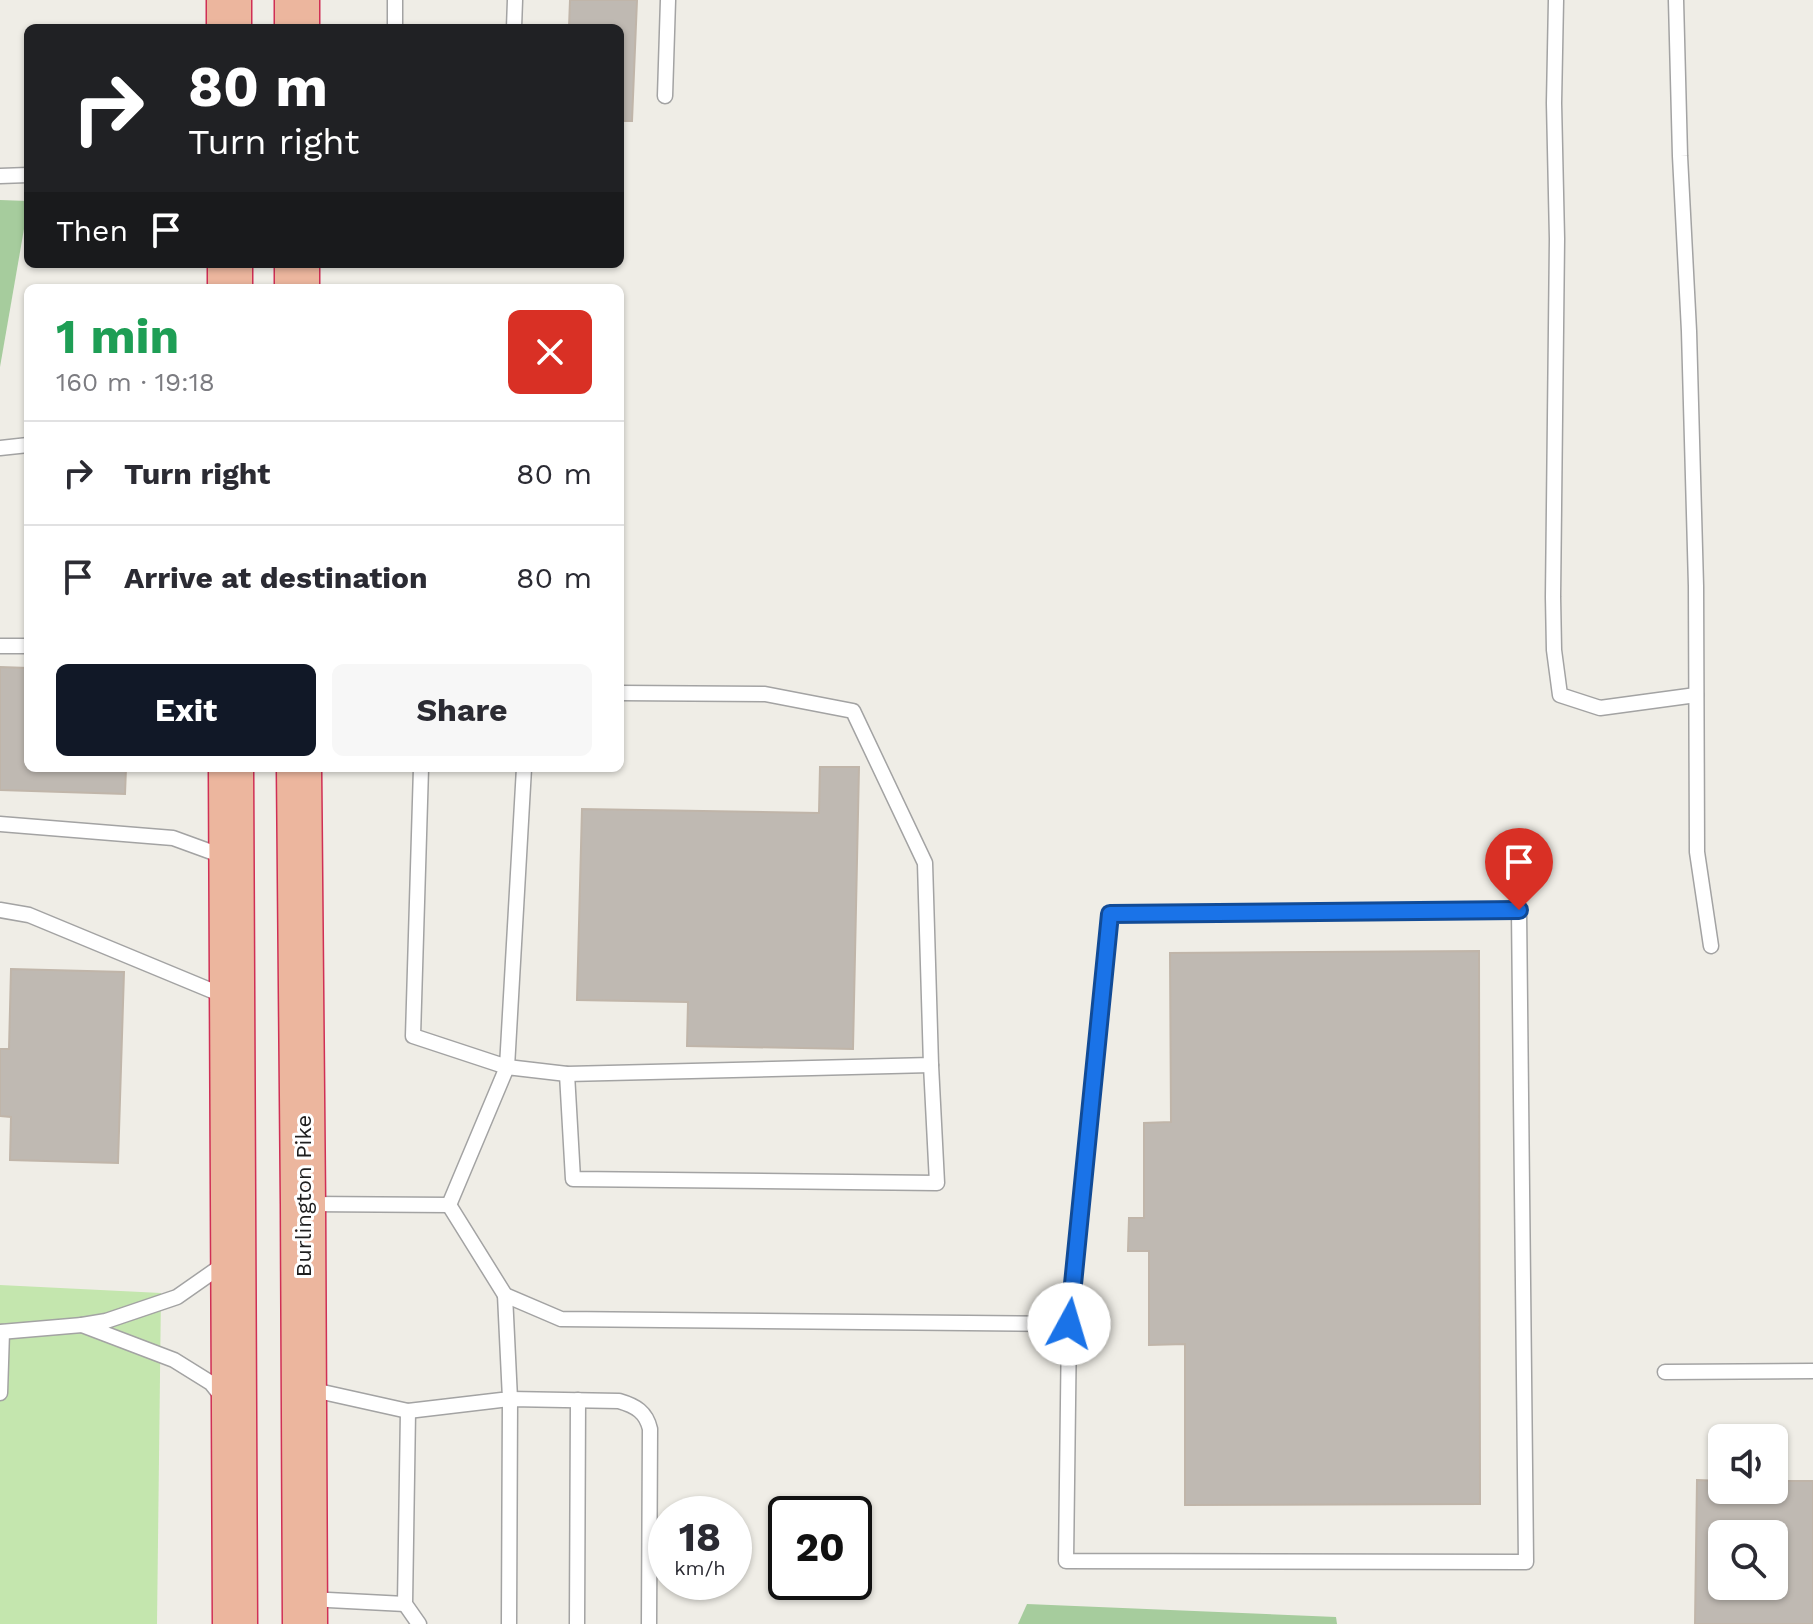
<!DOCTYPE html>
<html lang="en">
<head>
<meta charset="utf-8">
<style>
	:root { --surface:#fff; --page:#f7f7f7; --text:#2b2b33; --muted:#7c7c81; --line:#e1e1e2; --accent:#111827 }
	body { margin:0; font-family:"Work Sans",sans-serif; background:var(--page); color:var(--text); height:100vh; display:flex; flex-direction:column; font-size:30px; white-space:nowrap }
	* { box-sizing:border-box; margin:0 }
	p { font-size:26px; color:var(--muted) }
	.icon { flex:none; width:44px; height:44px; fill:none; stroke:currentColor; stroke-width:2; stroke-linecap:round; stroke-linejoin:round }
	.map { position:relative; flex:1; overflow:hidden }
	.drawer { position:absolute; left:24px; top:284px; width:600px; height:488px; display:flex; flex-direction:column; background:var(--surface); border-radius:12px; box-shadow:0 2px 6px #0004 }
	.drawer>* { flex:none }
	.top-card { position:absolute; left:24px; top:24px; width:600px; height:244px; border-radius:12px; box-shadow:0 2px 6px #0004; background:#202124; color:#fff; overflow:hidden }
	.buttons { position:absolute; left:1708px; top:1424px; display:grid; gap:16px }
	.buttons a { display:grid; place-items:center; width:80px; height:80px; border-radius:12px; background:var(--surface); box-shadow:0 2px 6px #0004; font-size:40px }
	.speed { position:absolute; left:648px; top:1496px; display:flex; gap:16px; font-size:40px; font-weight:700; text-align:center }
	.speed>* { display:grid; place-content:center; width:104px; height:104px; border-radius:50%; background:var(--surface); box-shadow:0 2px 6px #0004; line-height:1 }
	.speed small { font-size:20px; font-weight:400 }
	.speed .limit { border:4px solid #111; border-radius:12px; background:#fff; color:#111 }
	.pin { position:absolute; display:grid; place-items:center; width:68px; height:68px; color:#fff; margin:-82px -34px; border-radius:50% 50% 50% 0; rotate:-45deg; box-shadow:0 0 8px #0007 }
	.pin .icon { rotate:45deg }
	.me { position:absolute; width:88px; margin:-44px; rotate:6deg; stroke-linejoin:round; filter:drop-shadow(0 0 6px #0008) }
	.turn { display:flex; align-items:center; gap:28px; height:168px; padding:0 32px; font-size:36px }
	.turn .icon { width:104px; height:104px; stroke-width:2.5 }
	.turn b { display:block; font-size:56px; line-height:68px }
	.then { display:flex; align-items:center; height:76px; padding:0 32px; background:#0003; gap:16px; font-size:30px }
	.round { display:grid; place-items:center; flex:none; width:84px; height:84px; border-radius:12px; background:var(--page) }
	.overview { display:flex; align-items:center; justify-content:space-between; height:136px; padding:0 32px }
	h1 { font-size:48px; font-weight:700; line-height:60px; color:#1e9e55 }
	.cta { display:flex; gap:16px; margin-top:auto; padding:16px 32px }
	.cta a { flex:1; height:92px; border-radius:12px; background:var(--accent); color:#fff; font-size:32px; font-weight:700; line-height:92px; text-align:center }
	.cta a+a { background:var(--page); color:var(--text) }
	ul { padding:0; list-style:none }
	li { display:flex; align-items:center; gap:24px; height:104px; padding:0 32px; border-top:2px solid var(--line) }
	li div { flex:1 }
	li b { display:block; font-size:30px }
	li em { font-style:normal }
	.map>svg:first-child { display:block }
</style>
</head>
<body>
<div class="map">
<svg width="1813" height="1624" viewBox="0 0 1813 1624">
	<rect width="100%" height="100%" fill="#efede6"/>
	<polygon fill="#c4e6ae" points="0,1285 161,1293 157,1624 0,1624"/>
	<g fill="#a6cc9d">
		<polygon points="0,200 28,201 28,206 0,367"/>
		<polygon points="1027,1604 1336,1617 1337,1624 1018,1624"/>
	</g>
	<g fill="#bfb9b2" stroke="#c0b5a9" stroke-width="2" fill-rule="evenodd">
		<polygon points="570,0 637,0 632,121 620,121 620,28 569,28"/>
		<polygon points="0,667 28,668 28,768 126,768 125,794 0,790"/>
		<polygon points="820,767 859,767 853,1049 687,1046 688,1002 577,1000 582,809 819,813"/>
		<polygon points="1479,951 1480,1504 1185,1505 1185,1344 1149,1345 1149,1251 1128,1251 1129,1218 1144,1218 1144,1123 1171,1122 1170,953"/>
		<polygon points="11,969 124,972 118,1163 10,1160 11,1117 0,1116 0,1049 9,1049"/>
		<path d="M1697,1480L1722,1481V1490H1774V1481H1813V1624H1695ZM1722,1534H1774V1586H1722Z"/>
	</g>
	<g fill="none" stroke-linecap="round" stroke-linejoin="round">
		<g stroke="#a3a3a3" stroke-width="17">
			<g id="service">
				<polyline points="1556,0 1554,103 1557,239 1553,597 1554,650 1560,695 1600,708 1696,695"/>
				<polyline points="1676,0 1680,156 1689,331 1696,586 1697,852 1711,946"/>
				<polyline points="395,28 395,0"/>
				<polyline points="514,28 515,0"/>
				<polyline points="665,96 668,0"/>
				<polyline points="0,176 28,175"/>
				<polyline points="0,448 28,445"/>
				<polyline points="0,646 28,646"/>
				<polyline points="421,768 413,1036 507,1067 524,768"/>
				<polyline points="0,824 173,838 228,858"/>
				<polyline points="0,910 29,915 227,997"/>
				<polyline points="567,1074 573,1179 937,1183 931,1065"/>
				<polyline points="308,1204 449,1205 507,1067 567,1074 931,1065 925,863 853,711 765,694 620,693"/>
				<polyline points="449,1205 505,1295 561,1319 1069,1324 1110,914 1519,910 1526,1562 1066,1561 1069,1324"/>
				<polyline points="0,1332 82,1325"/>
				<polyline points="1665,1372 1813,1371"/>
				<polyline points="309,1389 408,1411 510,1399 505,1295"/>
				<polyline points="0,1393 2,1332"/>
				<polyline points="222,1397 211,1383 174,1360 82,1325 106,1321 177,1297 227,1262"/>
				<polyline points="408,1411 405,1604 419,1624"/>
				<polyline points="309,1599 405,1604"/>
				<path d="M509,1624L510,1399L619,1401C636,1406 646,1412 650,1429L649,1624"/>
				<polyline points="577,1624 578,1400"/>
			</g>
		</g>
		<g stroke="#d02f55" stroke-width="47">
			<g id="trunk">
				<polyline points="229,0 229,28"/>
				<polyline points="297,0 297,28"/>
				<polyline points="230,264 230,288"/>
				<polyline points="297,264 297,288"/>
				<polyline points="231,768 235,1624"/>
				<polyline points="299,768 303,1204 305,1624"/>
			</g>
		</g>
		<use href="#service" stroke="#fff" stroke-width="14"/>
		<use href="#trunk" stroke="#ecb69e" stroke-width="44"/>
	</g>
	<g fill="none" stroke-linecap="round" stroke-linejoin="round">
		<g stroke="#114b97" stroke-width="20">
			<polyline id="route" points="1069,1324 1110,914 1519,910"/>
		</g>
		<use href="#route" stroke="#1a73e8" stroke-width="14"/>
	</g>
	<g text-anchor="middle" stroke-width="6" stroke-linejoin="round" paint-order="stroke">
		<g font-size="22" fill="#1f1f1f" stroke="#fff">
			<text transform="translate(303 1196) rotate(-90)" y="8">Burlington Pike</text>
		</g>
	</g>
</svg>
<div class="buttons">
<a><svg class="icon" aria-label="sound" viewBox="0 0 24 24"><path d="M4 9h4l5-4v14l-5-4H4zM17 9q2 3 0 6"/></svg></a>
<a><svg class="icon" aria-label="search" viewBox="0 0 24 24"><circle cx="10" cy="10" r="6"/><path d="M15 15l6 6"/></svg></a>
</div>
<div class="speed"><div>18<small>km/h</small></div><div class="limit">20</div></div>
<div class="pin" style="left:1519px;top:910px;background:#d93025"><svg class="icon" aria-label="arrive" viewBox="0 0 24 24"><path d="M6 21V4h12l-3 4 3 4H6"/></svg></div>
<svg class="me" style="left:1069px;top:1324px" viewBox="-20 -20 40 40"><circle r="19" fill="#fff"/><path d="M0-13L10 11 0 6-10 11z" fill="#1a73e8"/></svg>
<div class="top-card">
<div class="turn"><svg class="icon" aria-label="right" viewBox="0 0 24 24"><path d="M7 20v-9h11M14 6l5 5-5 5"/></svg><div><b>80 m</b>Turn right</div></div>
<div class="then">Then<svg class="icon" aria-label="arrive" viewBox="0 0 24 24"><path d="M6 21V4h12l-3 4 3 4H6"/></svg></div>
</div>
<section class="drawer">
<div class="overview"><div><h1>1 min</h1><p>160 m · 19:18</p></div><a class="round" style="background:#d93025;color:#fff"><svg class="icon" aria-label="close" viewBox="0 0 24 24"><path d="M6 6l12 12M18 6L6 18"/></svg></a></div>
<ul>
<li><svg class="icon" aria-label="right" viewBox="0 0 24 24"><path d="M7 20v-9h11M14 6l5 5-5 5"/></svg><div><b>Turn right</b></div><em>80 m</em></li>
<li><svg class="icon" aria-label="arrive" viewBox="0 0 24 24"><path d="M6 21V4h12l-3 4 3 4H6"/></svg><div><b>Arrive at destination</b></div><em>80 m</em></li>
</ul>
<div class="cta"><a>Exit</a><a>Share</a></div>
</section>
</div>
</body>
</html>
